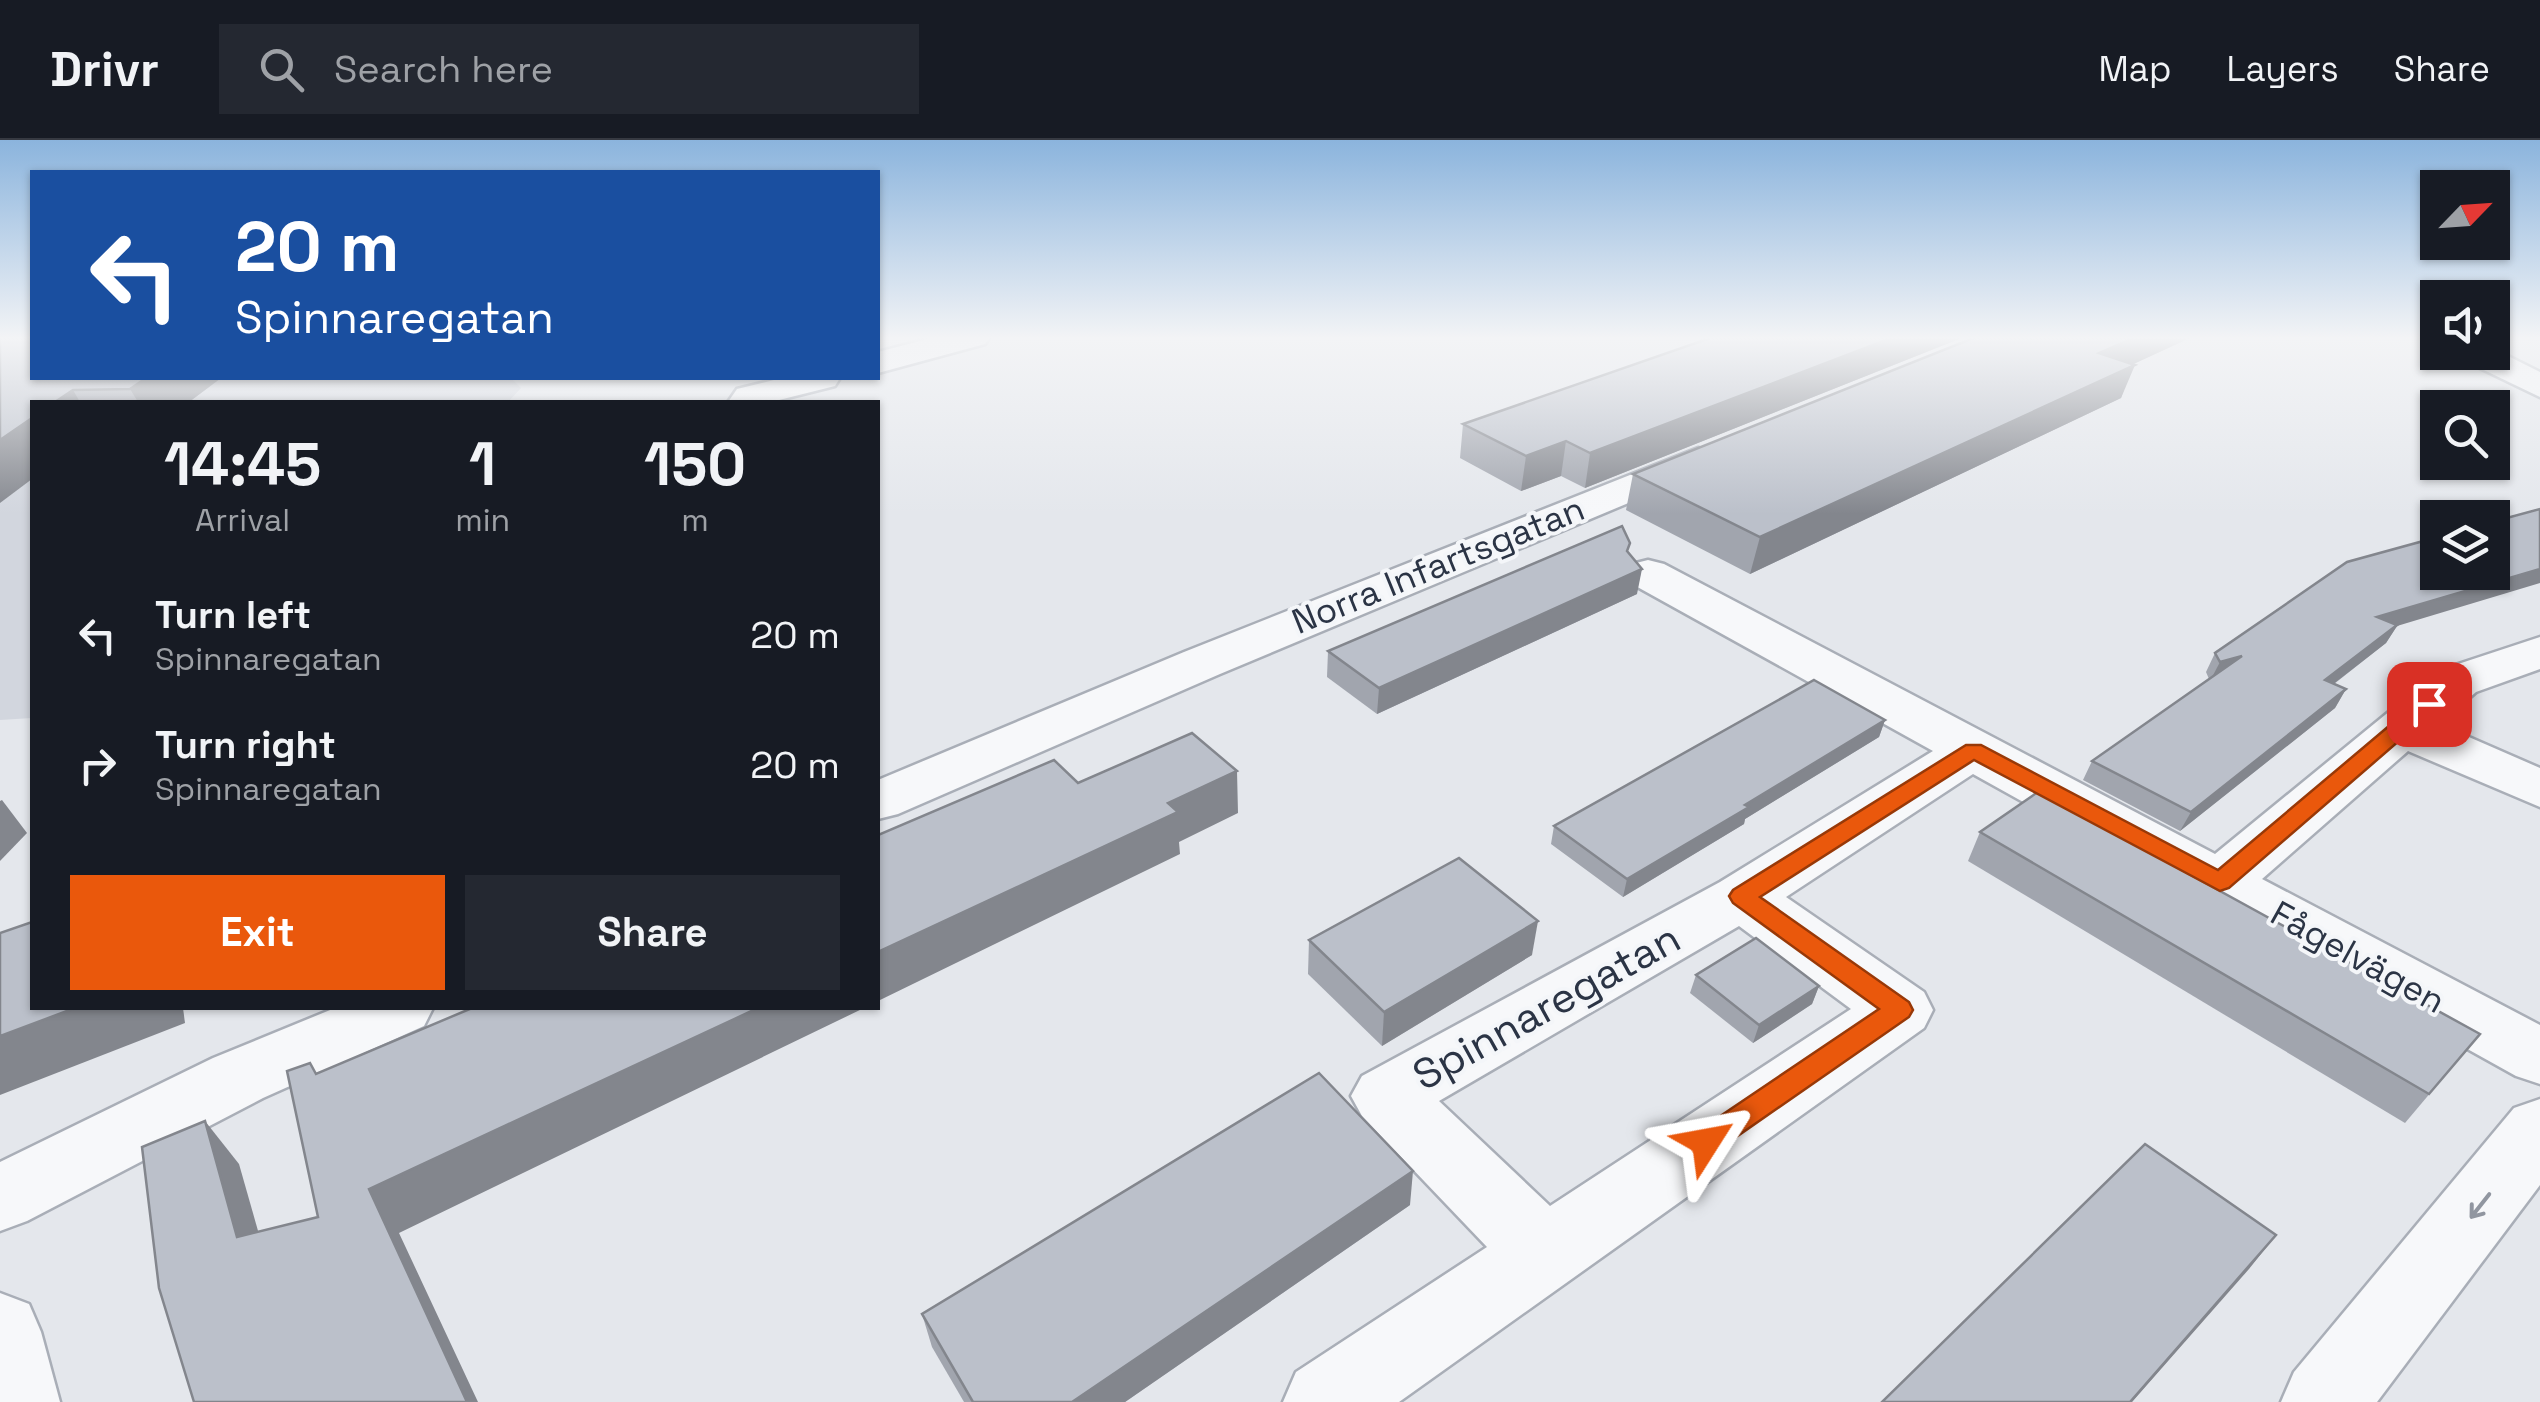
<!DOCTYPE html>
<html lang="en">
<head>
<meta charset="utf-8">
<style>
	:root { --surface:#171b24; --page:#242831; --text:#f1f3f6; --muted:#9ea1a6; --line:#363941; --accent:#ea580c }
	body { margin:0; font-family:"Space Grotesk",sans-serif; background:var(--page); color:var(--text); height:100vh; display:flex; flex-direction:column; font-size:38px; white-space:nowrap }
	* { box-sizing:border-box; margin:0 }
	p { font-size:32px; color:var(--muted) }
	.icon { flex:none; width:55px; height:55px; fill:none; stroke:currentColor; stroke-width:2; stroke-linecap:round; stroke-linejoin:round }
	.map { position:relative; flex:1; overflow:hidden }
	.details { position:absolute; left:30px; top:260px; width:850px; height:610px; display:flex; flex-direction:column; background:var(--surface); border-radius:0px; box-shadow:0 2px 8px #0004 }
	.details>* { flex:none }
	.banner { position:absolute; left:30px; top:30px; width:850px; height:210px; border-radius:0px; box-shadow:0 2px 8px #0004; background:#1a4fa0; color:#fff; overflow:hidden }
	.needle { width:65px; rotate:65deg }
	.controls { position:absolute; left:2420px; top:30px; display:grid; gap:20px }
	.controls a { display:grid; place-items:center; width:90px; height:90px; border-radius:0px; background:var(--surface); box-shadow:0 2px 8px #0004; font-size:50px }
	.pin { position:absolute; display:grid; place-items:center; width:85px; height:85px; color:#fff; margin:-42px; border-radius:20px; box-shadow:0 5px 15px #0006 }
	.me { position:absolute; width:110px; margin:-55px; rotate:56deg; stroke-linejoin:round; filter:drop-shadow(0 0 8px #0008) }
	.turn { display:flex; align-items:center; gap:35px; height:210px; padding:0 40px; font-size:45px }
	.turn .icon { width:130px; height:130px; stroke-width:2.5 }
	.turn b { display:block; font-size:70px; line-height:85px }
	.eta { display:flex; justify-content:space-evenly; align-items:center; height:170px; text-align:center }
	.eta b { font-size:60px; font-weight:800; line-height:70px }
	.cta { display:flex; gap:20px; margin-top:auto; padding:20px 40px }
	.cta a { flex:1; height:115px; border-radius:0px; background:var(--accent); color:#fff; font-size:40px; font-weight:800; line-height:115px; text-align:center }
	.cta a+a { background:var(--page); color:var(--text) }
	ul { padding:0; list-style:none }
	li { display:flex; align-items:center; gap:30px; height:130px; padding:0 40px }
	li div { flex:1 }
	li b { display:block; font-size:38px }
	li em { font-style:normal }
	header { display:flex; align-items:center; gap:60px; box-sizing:border-box; height:140px; padding:0 50px; background:var(--surface); border-bottom:2px solid var(--line) }
	header strong { font-size:48px }
	nav { display:flex; gap:55px; margin-inline-start:auto; font-size:35px }
	.search { width:700px; height:90px; background:var(--page); display:flex; align-items:center; gap:25px; box-sizing:border-box; padding:0 35px; border-radius:0px; color:var(--muted); font-size:38px }
	.map>svg:first-child { display:block }
</style>
</head>
<body>
<header>
<strong>Drivr</strong>
<div class="search"><svg class="icon" aria-label="search" viewBox="0 0 24 24"><circle cx="10" cy="10" r="6"/><path d="M15 15l6 6"/></svg>Search here</div>
<nav><a>Map</a><a>Layers</a><a>Share</a></nav>
</header>
<div class="map">
<svg width="2540" height="1262" viewBox="0 0 2540 1262">
	<rect width="100%" height="100%" fill="#e4e7ec"/>
	<polygon fill="#d2d6de" points="46,238 511,238 521,248 508,262 32,262 32,578 0,580 0,263"/>
	<g fill="none" stroke-linecap="round" stroke-linejoin="round">
		<g stroke="#a9aeb7" stroke-width="5">
			<g id="minor">
				<polygon points="935,197 990,197 985,204 878,233 878,212"/>
				<polygon points="2492,208 2540,232 2540,257 2461,219 2456,212 2492,212"/>
				<polygon points="782,238 840,238 835,246 771,262 728,262 737,249"/>
				<path d="M1648,420L1664,424L2215,714L2440,530L2540,497V529L2476,552L2439,584L2540,628V667L2408,611L2262,739L2540,885V944L2516,936L1973,634L1786,757L1924,852L1933,870L1924,888L1399,1262H1283L1296,1232L1487,1107L1362,976L1351,956L1362,936L1720,742L1933,611L1632,444L1625,434L1632,424ZM1739,786L1851,869L1550,1066L1439,961Z"/>
				<polygon points="2540,959 2540,1045 2377,1262 2281,1262 2294,1232 2514,968"/>
				<polygon points="0,1153 29,1164 41,1192 60,1262 0,1262"/>
			</g>
		</g>
		<g stroke="#a9aeb7" stroke-width="5">
			<g id="tertiary">
				<polygon points="1698,308 1712,312 1718,320 1712,328 1220,534 898,674 878,679 878,640 1184,512"/>
				<polygon points="335,868 433,868 424,886 263,958 27,1081 0,1091 0,1022 213,918"/>
			</g>
		</g>
		<use href="#minor" fill="#f7f8fa" fill-rule="evenodd"/>
		<use href="#tertiary" fill="#f7f8fa" fill-rule="evenodd"/>
	</g>
	<g fill="#a1a5ae">
		<polygon points="1713,197 1964,197 1585,348 1561,336 1521,351 1460,318 1463,284"/>
		<polygon points="1976,197 2192,197 2133,224 2121,258 1750,434 1626,370 1633,334"/>
		<polygon points="32,238 221,238 189,262 32,262"/>
		<polygon points="1628,413 1637,454 1377,574 1327,537 1328,511"/>
		<polygon points="2397,486 2386,503 2334,544 2346,549 2335,568 2180,691 2083,640 2092,621 2209,539 2206,532 2215,513"/>
		<polygon points="1885,580 1879,597 1745,679 1744,684 1623,757 1551,704 1554,686"/>
		<polygon points="1980,692 2144,709 2480,894 2405,983 1968,721"/>
		<polygon points="1309,800 1532,815 1382,906 1308,834"/>
		<polygon points="1696,835 1819,846 1812,864 1753,903 1690,853"/>
		<polygon points="1410,1065 1125,1262 964,1262 932,1207 922,1174"/>
	</g>
	<g fill="#83868d">
		<polygon points="1894,197 1964,197 1585,348 1590,313"/>
		<polygon points="2136,197 2192,197 2086,246 2099,213"/>
		<polygon points="2135,225 2121,258 1750,434 1760,397"/>
		<polygon points="146,238 221,238 189,262 138,262 130,249"/>
		<polygon points="73,250 80,262 55,262"/>
		<polygon points="32,278 32,339 0,363 0,300"/>
		<polygon points="1566,301 1561,336 1521,351 1526,316"/>
		<polygon points="1642,429 1637,454 1377,574 1379,548"/>
		<polygon points="2540,429 2540,443 2397,486 2386,503 2314,559 2325,540 2377,477"/>
		<polygon points="2242,516 2210,541 2220,522"/>
		<polygon points="2346,549 2335,568 2180,691 2191,672"/>
		<polygon points="1885,580 1879,597 1745,679 1744,684 1623,757 1627,739 1745,665"/>
		<polygon points="1237,631 1238,673 1179,702 1180,714 878,861 878,812 1168,663"/>
		<polygon points="2,660 27,693 0,721 0,661"/>
		<polygon points="1538,781 1532,815 1382,906 1384,872"/>
		<polygon points="1819,846 1812,864 1753,903 1759,885"/>
		<polygon points="75,868 183,868 185,883 0,955 0,896"/>
		<polygon points="758,868 864,868 399,1093 478,1262 467,1262 369,1049"/>
		<polygon points="205,981 239,1024 272,1140 237,1097"/>
		<polygon points="1413,1031 1410,1065 1125,1262 1072,1262"/>
		<polygon points="2276,1095 2249,1129 2132,1262 2130,1262"/>
	</g>
	<g fill="#bbc0ca" stroke="#83868d" stroke-width="2.5">
		<polygon points="0,197 32,197 32,238 146,238 130,249 73,250 55,262 32,262 32,278 0,300"/>
		<polygon points="1713,197 1894,197 1590,313 1566,301 1526,316 1463,284"/>
		<polygon points="1976,197 2136,197 2099,213 2135,225 1760,397 1633,334"/>
		<polygon points="2540,369 2540,429 2377,477 2397,485 2325,540 2346,549 2191,672 2092,621 2242,516 2220,522 2215,513 2347,422 2438,397 2438,432 2492,432 2492,382"/>
		<polygon points="1622,386 1630,403 1627,411 1642,429 1379,548 1328,511"/>
		<polygon points="1814,540 1885,580 1745,665 1749,667 1627,739 1554,686"/>
		<polygon points="1192,593 1237,631 1168,663 1178,672 878,812 878,695 1054,620 1078,643"/>
		<polygon points="2048,645 2149,700 2140,707 2480,894 2429,954 1980,692"/>
		<polygon points="1459,718 1538,781 1384,872 1309,800"/>
		<polygon points="32,782 32,868 75,868 0,896 0,793"/>
		<polygon points="1756,798 1819,846 1759,885 1696,835"/>
		<polygon points="472,868 758,868 369,1049 467,1262 194,1262 159,1148 142,1007 205,981 237,1097 318,1077 287,931 310,923 316,934"/>
		<polygon points="1319,933 1413,1031 1072,1262 973,1262 922,1174"/>
		<polygon points="2145,1004 2276,1095 2130,1262 1882,1262"/>
	</g>
	<defs><path id="oneway-shaft" d="M-6 0H5M1.5-3L5.5 0L1.5 3" fill="none" stroke-width="1.6" stroke-linecap="round" stroke-linejoin="round" transform="scale(2.5)"/></defs>
	<use stroke="#9196a0" href="#oneway-shaft" transform="translate(2480 1066) rotate(128)"/>
	<linearGradient id="sky" x2="0" y2="1"><stop stop-color="#8bb4dd"/><stop offset="0.53" stop-color="#f3f4f6"/><stop offset="1" stop-color="#f3f4f6" stop-opacity="0"/></linearGradient>
	<rect width="2540" height="374" fill="url(#sky)"/>
	<polygon fill="#ea580c" stroke="#983908" stroke-width="2.5" points="2429,557 2437,559 2440,564 2437,568 2229,748 2220,751 1974,620 1760,757 1909,862 1913,870 1909,877 1716,1011 1706,1014 1695,1011 1690,1002 1695,993 1879,869 1733,763 1729,756 1733,750 1966,605 1981,605 2218,730 2421,559"/>
	<g text-anchor="middle" stroke-width="8" stroke-linejoin="round" paint-order="stroke">
		<g font-size="35" fill="#2b3445" stroke="#f4f6f9">
			<text transform="translate(1438 425) rotate(-22)" y="12">Norra Infartsgatan</text>
			<text transform="translate(2358 817) rotate(29)" y="12">Fågelvägen</text>
		</g>
		<g font-size="42" fill="#2b3445" stroke="#f4f6f9">
			<text transform="translate(1546 866) rotate(-29)" y="15">Spinnaregatan</text>
		</g>
	</g>
</svg>
<div class="controls">
<a><svg class="needle" viewBox="-14 -14 28 28"><path d="M0-13l5 13h-10z" fill="#e53935"/><path d="M0 13l5-13h-10z" fill="#9ea1a6"/></svg></a>
<a><svg class="icon" aria-label="sound" viewBox="0 0 24 24"><path d="M4 9h4l5-4v14l-5-4H4zM17 9q2 3 0 6"/></svg></a>
<a><svg class="icon" aria-label="search" viewBox="0 0 24 24"><circle cx="10" cy="10" r="6"/><path d="M15 15l6 6"/></svg></a>
<a><svg class="icon" aria-label="layers" viewBox="0 0 24 24"><path d="M12 4l9 5-9 5-9-5zM3 14l9 5 9-5"/></svg></a>
</div>
<div class="pin" style="left:2429px;top:564px;background:#d93025"><svg class="icon" aria-label="arrive" viewBox="0 0 24 24"><path d="M6 21V4h12l-3 4 3 4H6"/></svg></div>
<svg class="me" style="left:1706px;top:1002px" viewBox="-20 -20 40 40"><path d="M0-17L14 15 0 8-14 15z" fill="#ea580c" stroke="#fff" stroke-width="4"/></svg>
<div class="banner">
<div class="turn"><svg class="icon" aria-label="left" viewBox="0 0 24 24"><path d="M17 20v-9H6M10 6l-5 5 5 5"/></svg><div><b>20 m</b>Spinnaregatan</div></div>
</div>
<section class="details">
<div class="eta">
<div><b>14:45</b><p>Arrival</p></div>
<div><b>1</b><p>min</p></div>
<div><b>150</b><p>m</p></div>
</div>
<ul>
<li><svg class="icon" aria-label="left" viewBox="0 0 24 24"><path d="M17 20v-9H6M10 6l-5 5 5 5"/></svg><div><b>Turn left</b><p>Spinnaregatan</p></div><em>20 m</em></li>
<li><svg class="icon" aria-label="right" viewBox="0 0 24 24"><path d="M7 20v-9h11M14 6l5 5-5 5"/></svg><div><b>Turn right</b><p>Spinnaregatan</p></div><em>20 m</em></li>
</ul>
<div class="cta"><a>Exit</a><a>Share</a></div>
</section>
</div>
</body>
</html>
